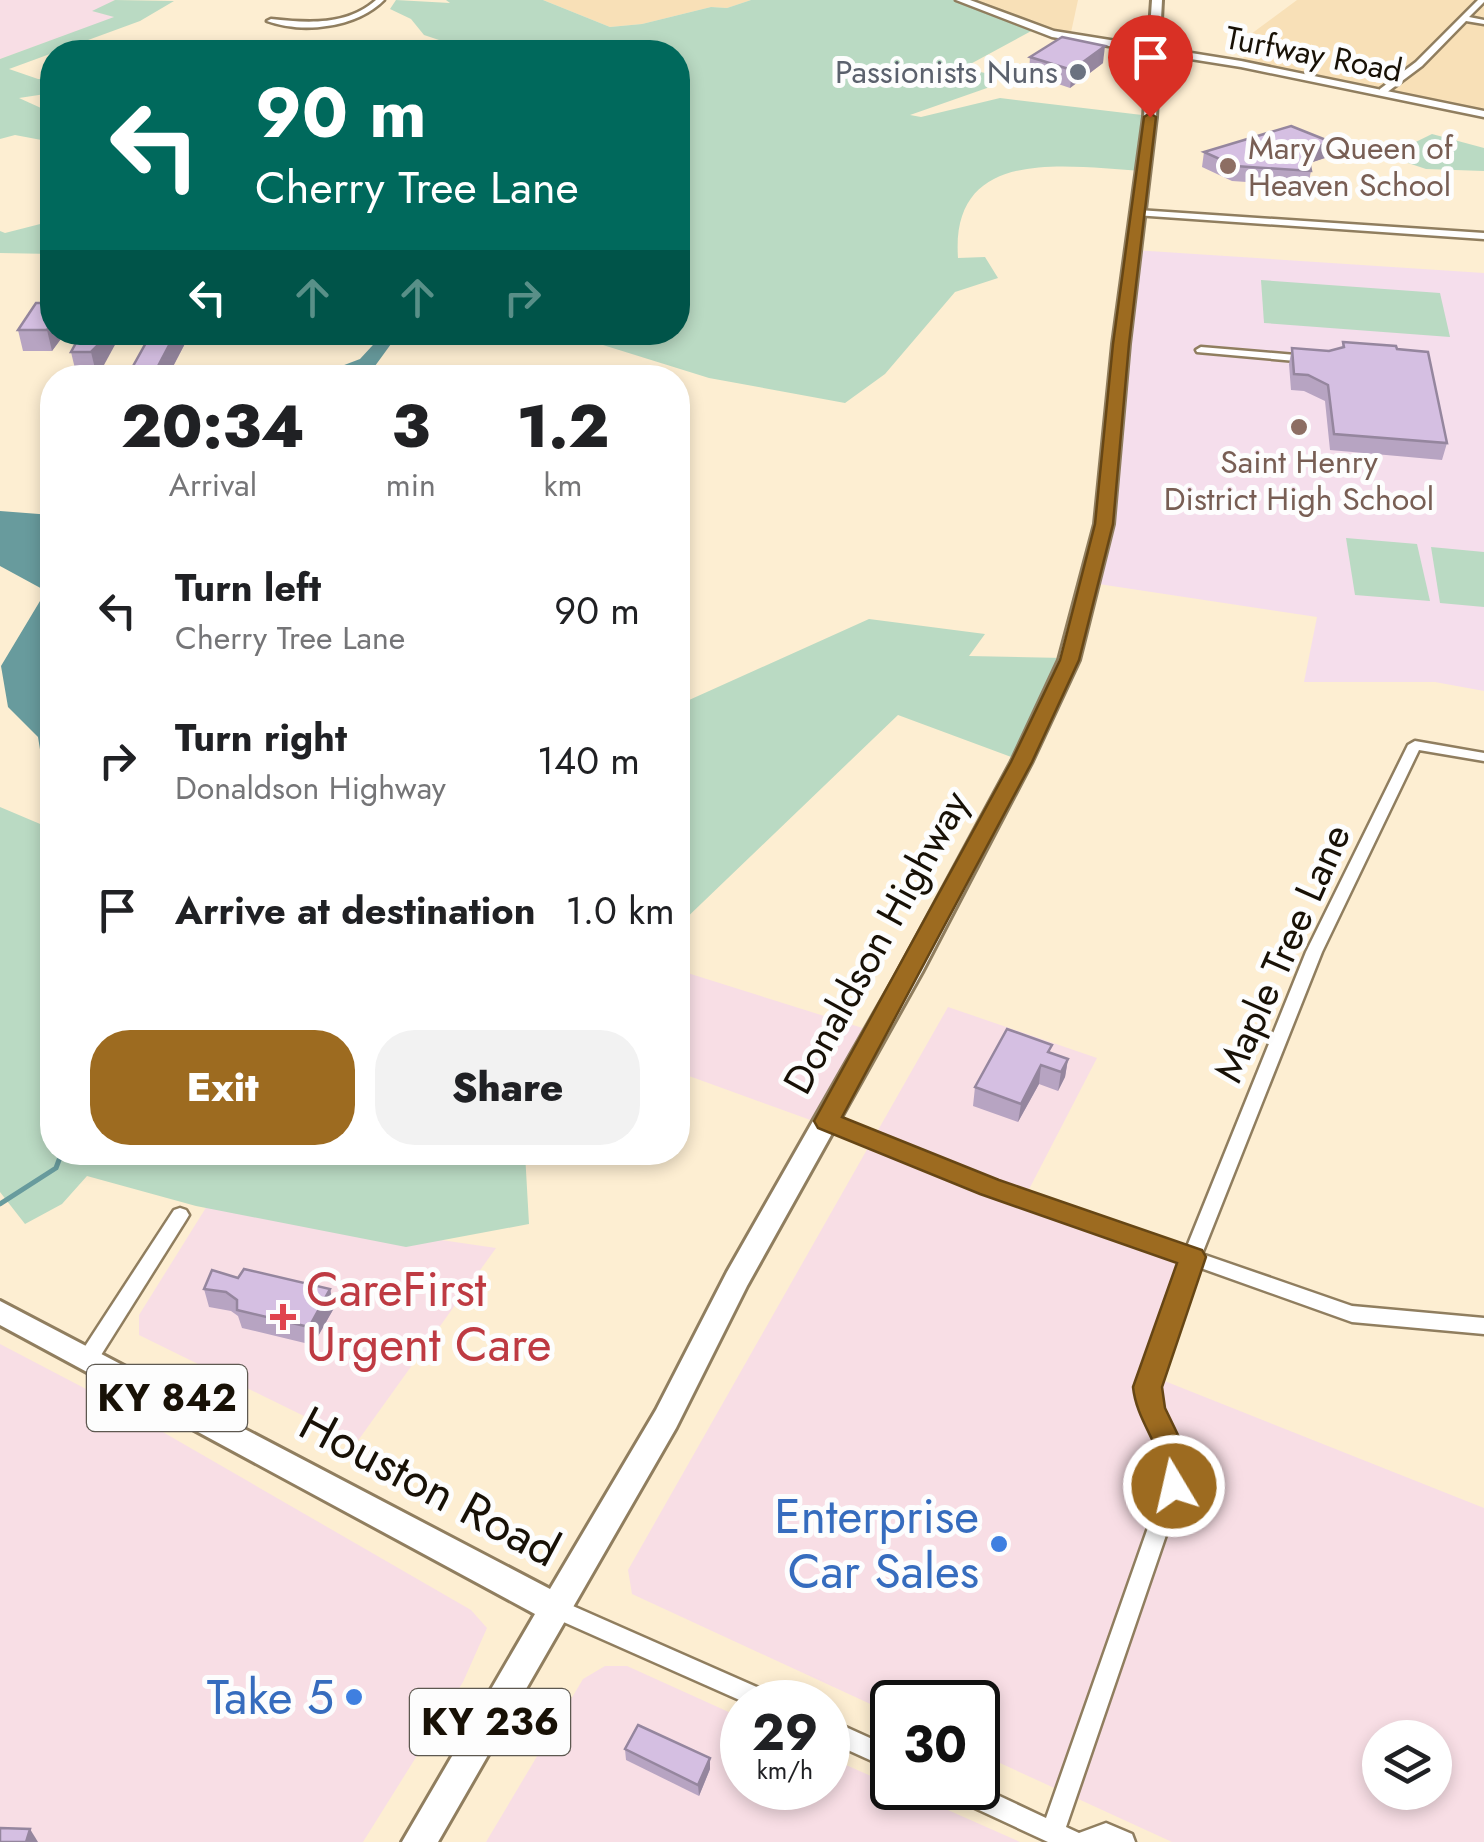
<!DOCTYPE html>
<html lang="en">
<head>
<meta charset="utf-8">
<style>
	:root { --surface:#fff; --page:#f2f2f2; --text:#202124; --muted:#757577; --accent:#9d6b20 }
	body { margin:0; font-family:Jost,sans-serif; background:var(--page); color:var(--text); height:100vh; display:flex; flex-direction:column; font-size:38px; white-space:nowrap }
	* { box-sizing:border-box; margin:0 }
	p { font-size:32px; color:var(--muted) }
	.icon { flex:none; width:55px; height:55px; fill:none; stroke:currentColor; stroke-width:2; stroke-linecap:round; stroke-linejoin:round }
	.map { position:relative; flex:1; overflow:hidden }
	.side { position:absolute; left:40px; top:365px; width:650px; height:800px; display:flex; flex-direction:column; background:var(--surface); border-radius:40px; box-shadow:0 5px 15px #0003 }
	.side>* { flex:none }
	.top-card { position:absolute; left:40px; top:40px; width:650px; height:305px; border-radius:40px; box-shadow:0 5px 15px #0003; background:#00695c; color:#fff; overflow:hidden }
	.buttons { position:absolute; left:1362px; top:1720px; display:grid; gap:20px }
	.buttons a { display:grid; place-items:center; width:90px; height:90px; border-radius:50%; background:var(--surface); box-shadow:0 5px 15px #0003; font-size:50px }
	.speed { position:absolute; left:720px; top:1680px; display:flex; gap:20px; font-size:50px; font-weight:700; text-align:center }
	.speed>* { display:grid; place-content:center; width:130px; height:130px; border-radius:50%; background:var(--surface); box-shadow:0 5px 15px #0003; line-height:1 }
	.speed small { font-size:25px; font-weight:400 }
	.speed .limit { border:5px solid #111; border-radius:15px; background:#fff; color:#111 }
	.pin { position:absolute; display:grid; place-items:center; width:85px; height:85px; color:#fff; margin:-102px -42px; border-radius:50% 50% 50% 0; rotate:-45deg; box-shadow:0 0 10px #0007 }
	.pin .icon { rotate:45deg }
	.me { position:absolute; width:110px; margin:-55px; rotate:351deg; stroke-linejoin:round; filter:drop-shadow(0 0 8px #0008) }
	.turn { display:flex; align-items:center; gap:35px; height:210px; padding:0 50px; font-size:45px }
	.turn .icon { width:130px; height:130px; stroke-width:2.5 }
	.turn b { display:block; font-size:70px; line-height:85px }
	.lanes { display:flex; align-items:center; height:95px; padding:0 50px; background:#0003; justify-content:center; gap:50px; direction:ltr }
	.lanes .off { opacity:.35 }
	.eta { display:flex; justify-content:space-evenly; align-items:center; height:170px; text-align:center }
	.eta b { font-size:60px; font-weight:800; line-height:70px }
	.cta { display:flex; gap:20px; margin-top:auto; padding:20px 50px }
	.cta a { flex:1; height:115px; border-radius:40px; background:var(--accent); color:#fff; font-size:40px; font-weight:800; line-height:115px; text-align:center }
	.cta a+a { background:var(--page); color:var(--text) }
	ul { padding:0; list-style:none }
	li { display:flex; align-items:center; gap:30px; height:150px; padding:0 50px }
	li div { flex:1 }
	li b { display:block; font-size:38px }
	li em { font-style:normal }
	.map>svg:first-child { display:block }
</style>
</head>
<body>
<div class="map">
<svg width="1484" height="1842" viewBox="0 0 1484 1842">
	<rect width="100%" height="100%" fill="#fdeed2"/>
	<g fill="#f8dee5" fill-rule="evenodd">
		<polygon points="0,0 115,0 94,11 116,17 0,59"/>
		<polygon points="678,970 872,1031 816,1122 678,1072"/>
		<path d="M948,1007L1097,1058L1024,1199L1192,1257L1152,1376L1484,1508V1842H1172L978,1753V1702H892V1714L632,1594L628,1570ZM1380,1738H1435V1792H1380Z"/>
		<polygon points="207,1206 496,1248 357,1442 139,1335 139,1315"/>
		<polygon points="0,1344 109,1401 471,1610 487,1628 463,1682 363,1842 0,1842"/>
		<polygon points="605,1666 627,1666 742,1718 742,1788 828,1788 828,1757 1020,1842 486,1842 583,1679"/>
	</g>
	<g fill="#f8e0b7">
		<polygon points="543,0 751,0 727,8 711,7 642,24 610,27"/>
		<polygon points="961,0 1078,0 1070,37"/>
		<polygon points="1297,0 1484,0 1484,114 1241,65 1251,34"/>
	</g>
	<polygon fill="#f5deec" points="1134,250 1484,273 1484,691 1435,682 1304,682 1317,617 1092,583"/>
	<g fill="#badac3">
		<polygon points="115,0 174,1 140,21 9,69 38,79 52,79 52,93 19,98 52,113 52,142 15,135 0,139 0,59 114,17 92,11"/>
		<path d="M396,0L450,3L446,0H543L610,27L642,24L711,7L727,8L751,0H961L1035,29L963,68L998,76L987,88L910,115L921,117L1000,98L1159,117L1144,171C1068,167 950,144 958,258L985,257L998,278L955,292L885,374L845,403L709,378L603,345L628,333L678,332V52H475L424,35L411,19L390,9Z"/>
		<polygon points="1432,134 1484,148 1484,171 1426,169 1387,156"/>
		<polygon points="52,221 52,254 0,253 0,231 5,233"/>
		<polygon points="1261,280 1440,293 1450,337 1264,323"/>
		<polygon points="1346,538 1417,544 1430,601 1355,595"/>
		<polygon points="1431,547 1484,552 1484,607 1440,603"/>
		<polygon points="869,619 985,634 969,656 1064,658 1022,761 898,715 678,926 678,705"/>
		<polygon points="0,807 52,829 52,1152 525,1153 529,1224 406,1247 196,1206 87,1176 62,1204 25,1224 0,1192"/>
	</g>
	<g fill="#689b9d">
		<polygon points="384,333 399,333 367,377 329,377 339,367 360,359"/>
		<polygon points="0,511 52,515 52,768 43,768 38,737 8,707 1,666 46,591 0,566"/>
	</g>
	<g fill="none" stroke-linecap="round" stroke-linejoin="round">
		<polyline stroke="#689b9d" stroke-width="5" points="0,1204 56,1168 62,1152"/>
		<g stroke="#907e5f" stroke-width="5">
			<g id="street">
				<path d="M376,0H384C356,28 303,34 267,21L271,19C307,23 347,26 376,0Z"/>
				<polygon points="1478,0 1484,0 1484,2 1469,17 1484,20 1484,24 1466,21 1422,66 1386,93 1380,93 1380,89 1416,62"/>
				<polygon points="1138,210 1484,233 1484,239 1135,215 1134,213"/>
				<polygon points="1201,347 1307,356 1312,359 1307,362 1197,352 1196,350"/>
				<polygon points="1415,741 1484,753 1484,761 1419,750 1322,952 1202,1254 1352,1306 1484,1318 1484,1334 1352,1322 1198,1267 1158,1387 1160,1408 1189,1468 1066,1827 1079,1833 1106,1823 1132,1834 1135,1842 1048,1842 949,1796 946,1788 978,1786 1046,1818 1169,1468 1140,1408 1138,1387 1182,1261 984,1192 821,1125 819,1121 821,1117 833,1117 996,1182 1186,1249 1306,952 1408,745"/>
				<polygon points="180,1208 186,1210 189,1215 186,1220 96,1363 89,1365 82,1363 80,1357 82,1351 174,1210"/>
				<polygon points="557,1599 775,1695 778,1702 744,1702 550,1616 547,1609 550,1602"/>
				<polygon points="828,1719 892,1748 892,1770 828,1741"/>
			</g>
		</g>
		<g stroke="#907e5f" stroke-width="5">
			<polygon id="secondary" points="956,0 970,0 1054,31 1241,61 1484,111 1484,117 1241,67 1052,37"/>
		</g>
		<g stroke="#907e5f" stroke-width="6">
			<polygon id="primary" points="1152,0 1162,0 1156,117 1129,344 1113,524 1079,660 1032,761 922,972 747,1286 676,1428 438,1842 402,1842 535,1614 0,1325 0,1301 550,1589 656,1410 727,1272 898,972 1012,761 1059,660 1095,524 1113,344 1144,117"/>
		</g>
		<use href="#street" fill="#fff" fill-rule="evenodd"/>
		<use href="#secondary" fill="#fff" fill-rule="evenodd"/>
		<use href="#primary" fill="#fff" fill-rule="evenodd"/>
	</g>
	<g fill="#b7a4c2">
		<polygon points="1030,57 1103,63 1070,88 1029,74"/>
		<polygon points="1204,152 1328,157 1309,163 1311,171 1308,186 1232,181 1202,167"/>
		<polygon points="52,303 52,332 66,332 52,351 23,351 18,330"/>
		<polygon points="82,332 104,365 96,373 76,373 71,352"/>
		<polygon points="191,332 167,378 134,378 132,368"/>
		<polygon points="1343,342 1397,349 1447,443 1442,460 1330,450 1325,401 1304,391 1291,390 1289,364 1292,348 1329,351 1342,348"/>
		<polygon points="1051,1053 1068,1059 1065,1077 1058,1091 1039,1084 1018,1122 973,1106 975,1087"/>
		<polygon points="204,1289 330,1289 334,1308 313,1345 242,1328 238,1316 231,1311 209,1307"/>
		<polygon points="625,1749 710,1769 699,1796 626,1760"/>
	</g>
	<g fill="#95869e">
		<polygon points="1105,46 1103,63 1070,88 1072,70"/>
		<polygon points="1331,142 1328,157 1304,165 1307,150"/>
		<polygon points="52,323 52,332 66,332 52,351 47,330"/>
		<polygon points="105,332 122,332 104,365 96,373 91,352"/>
		<polygon points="176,332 191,332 167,378 159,378 157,368"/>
		<polygon points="1068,1059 1065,1077 1058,1091 1061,1072"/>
		<polygon points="1041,1065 1039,1084 1018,1122 1021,1104"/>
		<polygon points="330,1289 334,1308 313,1345 309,1327"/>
		<polygon points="710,1758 710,1769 699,1796 698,1785"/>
		<polygon points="30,1829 38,1842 26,1842"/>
	</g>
	<g fill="#d5bfe2" stroke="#95869e" stroke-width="2.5">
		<polygon points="1062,37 1105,46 1072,70 1030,57"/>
		<polygon points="1291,126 1331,142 1307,150 1311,171 1235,166 1204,152"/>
		<polygon points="36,303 52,303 52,323 47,330 18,330"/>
		<polygon points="82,332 105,332 99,344 91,352 71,352"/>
		<polygon points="152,332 176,332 157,368 132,368"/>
		<polygon points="1343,342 1396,346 1397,349 1428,352 1447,443 1334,434 1328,385 1308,375 1294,374 1292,348 1329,351 1344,347"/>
		<polygon points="1007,1029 1052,1045 1048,1052 1068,1059 1061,1072 1041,1065 1021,1104 975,1087"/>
		<polygon points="244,1269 330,1289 309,1327 237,1310 237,1300 226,1292 204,1289 212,1270 238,1278"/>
		<polygon points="638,1725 710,1758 698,1785 625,1749"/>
		<polygon points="0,1828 30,1829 26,1842 0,1842"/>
	</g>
	<path fill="#9d6b20" stroke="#664615" stroke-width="2.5" d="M1150,113L1156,117L1129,344L1113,524L1079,660L1032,762L842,1117L999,1180L1202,1250L1206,1257L1162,1387L1165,1408L1194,1468L1185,1496L1174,1500L1164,1496C1158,1484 1165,1476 1162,1464C1154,1437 1136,1416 1133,1387L1177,1263L980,1194L818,1128L814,1121L1011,762L1060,660L1095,524L1113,344L1144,117Z"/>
	<circle fill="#6b7280" stroke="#fdfdfd" stroke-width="4" cx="1078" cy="72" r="10"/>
	<g fill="#8d6e63" stroke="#fdfdfd" stroke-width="4">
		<circle cx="1228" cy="166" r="10"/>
		<circle cx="1299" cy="427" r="10"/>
	</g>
	<path fill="#e0444e" stroke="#fdfdfd" stroke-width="4" d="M278 1302h10v10h10v10h-10v10h-10v-10h-10v-10h10z"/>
	<g fill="#3f7fe0" stroke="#fdfdfd" stroke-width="4">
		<circle cx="999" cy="1544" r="10"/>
		<circle cx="354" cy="1697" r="10"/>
	</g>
	<g text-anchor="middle" stroke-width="10" stroke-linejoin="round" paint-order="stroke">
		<g font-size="32" fill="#181106" stroke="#fdfdfd">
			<text transform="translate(1314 54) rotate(11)" y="11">Turfway Road</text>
		</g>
		<g font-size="32" fill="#5b616d" stroke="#fdfdfd" text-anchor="end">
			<text x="1058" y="83">Passionists Nuns</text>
		</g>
		<g font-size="32" fill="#785e54" stroke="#fdfdfd" text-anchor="start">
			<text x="1248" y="159">Mary Queen of<tspan x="1248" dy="37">Heaven School</tspan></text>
			<text x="1299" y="473" text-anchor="middle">Saint Henry<tspan x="1299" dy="37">District High School</tspan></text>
		</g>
		<g fill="#fdfdfd" stroke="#5d5850" stroke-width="2.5">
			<rect x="87" y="1365" width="160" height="66" rx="8"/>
			<rect x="410" y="1689" width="160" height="66" rx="8"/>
		</g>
		<g font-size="38" font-weight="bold" fill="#181106">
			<text x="167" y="1411">KY 842</text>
			<text x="490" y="1735">KY 236</text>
		</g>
		<g font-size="40" fill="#181106" stroke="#fdfdfd">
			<text transform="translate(876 942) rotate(-61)" y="14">Donaldson Highway</text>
			<text transform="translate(1282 953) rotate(-66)" y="14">Maple Tree Lane</text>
		</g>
		<g font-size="48" fill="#be3a42" stroke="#fdfdfd" text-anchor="start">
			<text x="306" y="1306">CareFirst<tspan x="306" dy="55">Urgent Care</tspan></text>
		</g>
		<g font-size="48" fill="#181106" stroke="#fdfdfd">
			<text transform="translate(430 1486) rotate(28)" y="17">Houston Road</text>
		</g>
		<g font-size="48" fill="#366cbe" stroke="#fdfdfd" text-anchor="end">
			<text x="979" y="1533">Enterprise<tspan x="979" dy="55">Car Sales</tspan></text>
			<text x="334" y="1714">Take 5</text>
		</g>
	</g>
</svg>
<div class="buttons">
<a><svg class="icon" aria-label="layers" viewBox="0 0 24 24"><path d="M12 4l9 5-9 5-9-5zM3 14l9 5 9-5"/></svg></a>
</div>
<div class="speed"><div>29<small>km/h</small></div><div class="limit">30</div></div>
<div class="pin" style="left:1150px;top:117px;background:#d93025"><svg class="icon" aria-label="arrive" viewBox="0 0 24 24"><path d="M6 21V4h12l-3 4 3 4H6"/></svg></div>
<svg class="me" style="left:1174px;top:1486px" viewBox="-20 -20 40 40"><circle r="17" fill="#9d6b20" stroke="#fff" stroke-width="3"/><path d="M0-11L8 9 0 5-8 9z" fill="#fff"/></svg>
<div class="top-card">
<div class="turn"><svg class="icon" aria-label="left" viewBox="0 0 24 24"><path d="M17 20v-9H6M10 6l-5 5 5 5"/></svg><div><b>90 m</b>Cherry Tree Lane</div></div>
<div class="lanes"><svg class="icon" aria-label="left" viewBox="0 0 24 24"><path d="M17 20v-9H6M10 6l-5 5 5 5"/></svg><svg class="icon off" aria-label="ahead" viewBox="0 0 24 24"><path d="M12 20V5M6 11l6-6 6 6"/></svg><svg class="icon off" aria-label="ahead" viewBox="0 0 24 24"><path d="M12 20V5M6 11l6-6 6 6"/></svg><svg class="icon off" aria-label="right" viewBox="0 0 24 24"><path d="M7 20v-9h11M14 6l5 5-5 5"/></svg></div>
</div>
<section class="side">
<div class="eta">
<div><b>20:34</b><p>Arrival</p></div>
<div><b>3</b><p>min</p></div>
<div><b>1.2</b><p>km</p></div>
</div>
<ul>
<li><svg class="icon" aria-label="left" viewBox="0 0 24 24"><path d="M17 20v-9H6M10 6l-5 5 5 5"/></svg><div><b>Turn left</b><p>Cherry Tree Lane</p></div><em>90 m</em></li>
<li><svg class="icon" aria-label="right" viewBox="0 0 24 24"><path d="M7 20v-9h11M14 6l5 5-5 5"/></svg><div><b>Turn right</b><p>Donaldson Highway</p></div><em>140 m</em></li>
<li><svg class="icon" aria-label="arrive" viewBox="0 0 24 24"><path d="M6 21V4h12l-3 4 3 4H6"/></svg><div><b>Arrive at destination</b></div><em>1.0 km</em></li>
</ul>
<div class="cta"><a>Exit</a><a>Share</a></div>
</section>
</div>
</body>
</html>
